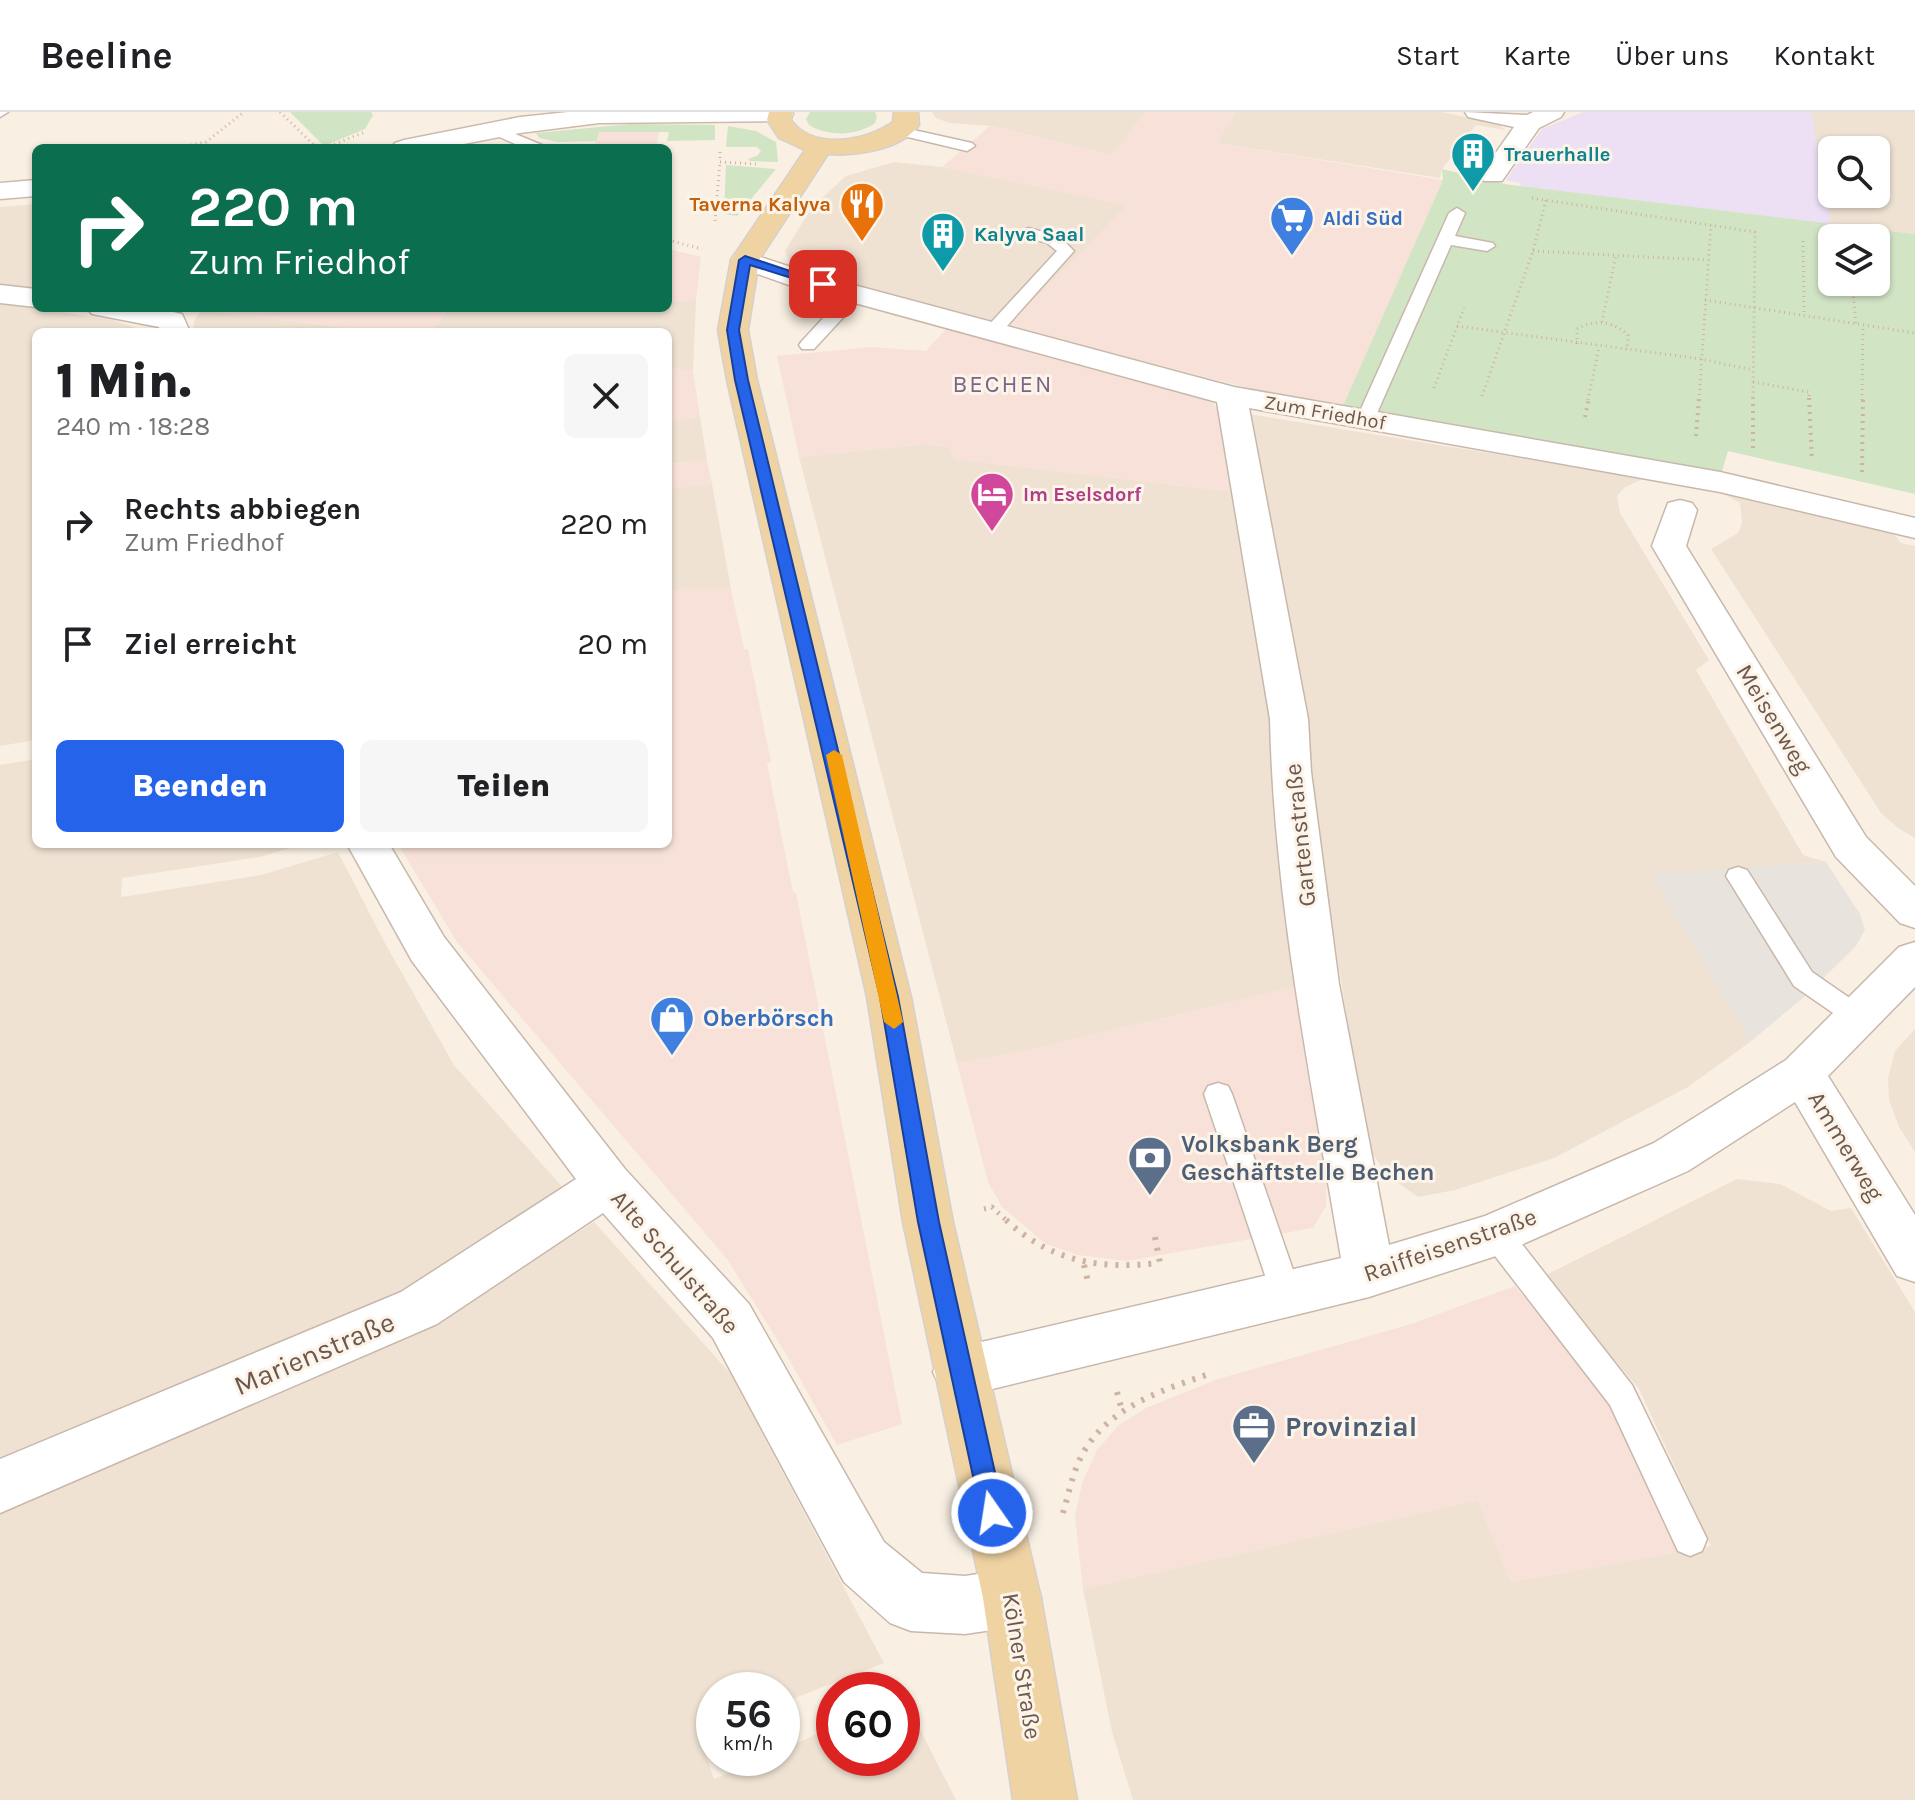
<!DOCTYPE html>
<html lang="de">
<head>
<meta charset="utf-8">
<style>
	:root { --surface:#fff; --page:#f6f6f6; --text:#202124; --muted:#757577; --line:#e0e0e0; --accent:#2563eb }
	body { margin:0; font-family:Karla,sans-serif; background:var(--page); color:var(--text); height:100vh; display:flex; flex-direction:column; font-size:30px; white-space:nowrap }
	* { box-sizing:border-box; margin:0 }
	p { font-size:26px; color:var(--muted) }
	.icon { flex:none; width:44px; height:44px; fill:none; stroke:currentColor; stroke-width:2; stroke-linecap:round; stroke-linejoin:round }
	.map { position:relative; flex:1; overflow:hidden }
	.panel { position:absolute; left:32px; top:216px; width:640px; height:520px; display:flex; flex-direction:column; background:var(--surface); border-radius:12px; box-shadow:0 2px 6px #0004 }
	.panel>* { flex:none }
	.guide { position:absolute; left:32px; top:32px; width:640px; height:168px; border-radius:12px; box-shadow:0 2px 6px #0004; background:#0b6e4f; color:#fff; overflow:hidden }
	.buttons { position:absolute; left:1818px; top:24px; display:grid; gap:16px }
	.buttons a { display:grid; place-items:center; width:72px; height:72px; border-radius:12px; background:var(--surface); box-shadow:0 2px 6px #0004; font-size:40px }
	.speed { position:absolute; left:696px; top:1560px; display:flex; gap:16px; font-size:40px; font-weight:700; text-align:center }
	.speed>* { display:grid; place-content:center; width:104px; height:104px; border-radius:50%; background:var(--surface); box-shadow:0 2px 6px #0004; line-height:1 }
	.speed small { font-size:20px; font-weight:400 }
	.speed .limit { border:12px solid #d22; background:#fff; color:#111 }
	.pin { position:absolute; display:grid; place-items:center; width:68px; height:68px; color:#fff; margin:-34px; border-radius:16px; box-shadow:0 4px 12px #0006 }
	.me { position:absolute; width:88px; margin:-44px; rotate:347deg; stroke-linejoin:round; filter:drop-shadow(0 0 6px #0008) }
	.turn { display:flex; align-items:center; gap:28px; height:168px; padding:0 24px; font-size:36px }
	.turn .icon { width:104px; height:104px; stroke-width:2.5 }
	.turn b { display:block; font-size:56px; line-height:68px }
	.round { display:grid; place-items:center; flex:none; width:84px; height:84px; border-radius:12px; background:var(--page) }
	.headline { display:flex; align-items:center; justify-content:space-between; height:136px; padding:0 24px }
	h1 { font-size:48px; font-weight:800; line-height:60px }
	.action { display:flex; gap:16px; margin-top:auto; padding:16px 24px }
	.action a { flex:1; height:92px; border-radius:12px; background:var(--accent); color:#fff; font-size:32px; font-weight:800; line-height:92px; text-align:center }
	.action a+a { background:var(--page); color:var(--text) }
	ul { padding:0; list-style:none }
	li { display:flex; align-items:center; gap:24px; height:120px; padding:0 24px }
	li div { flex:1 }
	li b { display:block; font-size:30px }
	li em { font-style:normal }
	header { display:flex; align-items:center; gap:48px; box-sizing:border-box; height:112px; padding:0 40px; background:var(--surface); border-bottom:2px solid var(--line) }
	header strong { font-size:38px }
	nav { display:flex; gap:44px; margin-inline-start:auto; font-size:28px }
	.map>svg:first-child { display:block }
</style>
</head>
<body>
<header>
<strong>Beeline</strong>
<nav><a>Start</a><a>Karte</a><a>Über uns</a><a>Kontakt</a></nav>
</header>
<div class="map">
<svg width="1915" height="1688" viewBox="0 0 1915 1688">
	<rect width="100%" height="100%" fill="#f9f0e3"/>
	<g fill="#efe2d3" fill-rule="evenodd">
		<polygon points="932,0 1146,0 1112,43 991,14 949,11 936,6"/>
		<polygon points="1236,0 1441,0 1498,12 1505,18 1476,13 1442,57 1440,66 1216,31"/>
		<path d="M1584,0H1915V122L1520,74L1521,71L1506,68L1542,17ZM1832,38H1876V82H1832Z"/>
		<polygon points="894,50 942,55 1128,93 1008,214 793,157 785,139 812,95 846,64"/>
		<polygon points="36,92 36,176 0,173 0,95"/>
		<polygon points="696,188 693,259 668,256 668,220 430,220 450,196 668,196 668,189"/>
		<polygon points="0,191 114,208 147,220 36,220 36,628 0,634"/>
		<polygon points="202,198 381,220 193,220 194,208"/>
		<polygon points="1249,302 1644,366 1624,376 1617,384 1620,401 1709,548 1696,558 1803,743 1826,750 1652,763 1750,930 1688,975 1554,1046 1455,1078 1418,1085 1387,1063 1368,1035"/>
		<polygon points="700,305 707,348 668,352 668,308"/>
		<polygon points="925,332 950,335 954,347 1235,380 1275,623 1299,874 1020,940 957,951 799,345"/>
		<polygon points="712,372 731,477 668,478 668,377"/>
		<polygon points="1716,378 1891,418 1901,431 1915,434 1915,726 1898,716 1881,701 1711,437 1738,421 1742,411 1740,391"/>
		<polygon points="36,647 36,732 303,732 260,745 122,766 121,785 261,763 338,740 386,833 454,953 565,1078 412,1180 0,1348 0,653"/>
		<polygon points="1915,917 1915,1040 1899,1015 1889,988 1888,966 1895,939"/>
		<polygon points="1737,1067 1780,1072 1831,1099 1851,1096 1915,1200 1915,1688 1133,1688 1112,1620 1083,1477 1478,1388 1511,1470 1711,1434 1639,1277 1544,1164"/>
		<polygon points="594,1110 730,1261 884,1551 782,1591 782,1578 714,1578 714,1617 699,1623 714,1667 763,1646 782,1646 782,1638 834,1614 834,1646 902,1646 903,1584 956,1688 0,1688 0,1399 427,1215"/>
	</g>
	<g fill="#f8e1d8">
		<polygon points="1146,0 1236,0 1216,31 1443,68 1343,294 1248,276 1008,214 1127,94 942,55 990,14 1112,43"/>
		<polygon points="598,20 659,20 657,32 640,34 595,32"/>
		<polygon points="668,137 701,145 696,188 668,189"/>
		<polygon points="203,196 450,196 430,220 381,220 202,198"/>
		<polygon points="947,216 1194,282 1213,291 1222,303 1235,380 954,347 950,335 925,332 799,345 777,244 872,235 926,239"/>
		<polygon points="668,256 693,259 700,305 668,308"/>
		<polygon points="707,348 712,372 668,377 668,352"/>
		<polygon points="731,477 744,537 748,537 771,650 767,651 793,780 796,781 902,1312 837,1333 786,1242 727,1147 457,830 398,732 668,732 668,478"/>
		<polygon points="1299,874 1327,1065 1326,1094 1313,1116 1127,1149 1078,1143 1046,1132 1002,1095 988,1070 957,951 1020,940"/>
		<polygon points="1515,1174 1609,1287 1678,1440 1511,1470 1478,1388 1083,1477 1075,1405 1082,1371 1097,1338 1119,1313 1146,1296 1218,1267 1411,1212"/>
	</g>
	<polygon fill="#e9e3dd" points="1826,750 1860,802 1865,818 1856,834 1805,884 1750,930 1651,762"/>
	<polygon fill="#ede0f5" points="1584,0 1811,0 1831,112 1520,74 1521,71 1506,68 1542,17"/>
	<g fill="#d1e4c4" fill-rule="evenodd">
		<polygon points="290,0 371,0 373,3 365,17 324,34"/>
		<path d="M810,0H875L877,5L875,11C857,24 829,25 809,13L806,7Z"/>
		<polygon points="631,12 715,13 715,28 667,29 669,20 599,20 596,29 558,30 539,26 536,21"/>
		<polygon points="728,14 756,19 776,30 778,50 750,49 748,47 757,44 761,39 757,35 726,35"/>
		<polygon points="726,53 776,57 737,104 724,102"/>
		<path d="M1442,57L1504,72L1915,122V382L1728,339L1721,362L1343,294L1443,68ZM1832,126H1876V170H1832Z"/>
	</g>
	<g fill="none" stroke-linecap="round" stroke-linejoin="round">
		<g stroke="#c8b8ac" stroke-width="3">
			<g id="service">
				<polygon points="0,0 8,0 0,5"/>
				<polygon points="496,14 542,33 545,36 524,36 491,21 489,18"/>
				<polygon points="900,15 972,31 975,34 967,39 895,22 895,16"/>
				<polygon points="1457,96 1465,101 1455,124 1493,131 1495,134 1487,139 1451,133 1374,308 1372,312 1358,312 1356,308 1449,101"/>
				<polygon points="1028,116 1059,124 1074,139 998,224 986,224 983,220 986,216 1057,139 1047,131 1022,124 1020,121"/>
				<polygon points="856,176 862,177 865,181 862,185 814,237 802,237 799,233 802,229 850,177"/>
				<polygon points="1738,755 1747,758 1812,860 1867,898 1871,905 1867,912 1858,915 1849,912 1794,874 1726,764 1729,758"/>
				<polygon points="1218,971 1228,974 1232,982 1301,1181 1297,1191 1286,1195 1275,1191 1271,1181 1204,982 1208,974"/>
				<polygon points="1496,1109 1507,1113 1632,1273 1707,1427 1702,1439 1690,1444 1678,1439 1610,1293 1485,1131 1481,1122 1485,1113"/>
			</g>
		</g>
		<g stroke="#c8b8ac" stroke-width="3">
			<g id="minor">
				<polygon points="1465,0 1527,3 1533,0 1564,0 1561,5 1539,16 1502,69 1484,69 1480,63 1514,15 1468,5"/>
				<path d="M745,140L809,161L1234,275L1720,360L1915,406V426L1720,380L1249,296L1308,607L1311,660L1339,872L1389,1133L1485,1104L1654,1031L1786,948L1899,835L1915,830V875L1828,964L1915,1103V1170L1897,1164L1795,990L1688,1059L1496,1144L1369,1185L960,1285L941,1277L933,1260L941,1243L960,1235L1341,1146C1311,968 1274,788 1270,607L1217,290L789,173L735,154L731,148L735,142Z"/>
				<polygon points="0,173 36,177 36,195 0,191"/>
				<path d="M87,196C119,196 151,194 182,202L190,220H160L159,215L92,202Z"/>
				<polygon points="1680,388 1692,391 1697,398 1686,434 1866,725 1915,774 1915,816 1900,811 1836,745 1652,434 1668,391"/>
				<polygon points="347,732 389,732 444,825 625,1057 749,1192 884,1430 922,1461 965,1464 1012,1457 1033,1465 1041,1486 1033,1507 1012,1515 965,1522 911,1519 890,1511 844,1470 713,1226 603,1101 437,1212 0,1401 0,1347 401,1180 576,1067 412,849"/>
			</g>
		</g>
		<g stroke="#cdbaac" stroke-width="3">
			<g id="secondary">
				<polygon points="568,0 792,0 793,2 790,7 781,9 599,11 520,21 443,36 391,36 395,31 404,28 520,5"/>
				<polygon points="36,68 36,84 0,87 0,71"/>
			</g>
		</g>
		<g stroke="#d6d0cd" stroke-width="3">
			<path id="primary" d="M769,0H793L791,8C813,39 867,29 893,10L894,0H918L919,13C901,38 856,44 828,42L759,148L748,218L757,268L911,885L953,1110L1041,1486L1077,1688H1013L983,1486L903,1110L867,885L727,268L718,218L731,148L805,38L779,26L767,8Z"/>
		</g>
		<g stroke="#cfb3a2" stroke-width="3" stroke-dasharray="1 4" stroke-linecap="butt">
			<polyline points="280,0 317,36"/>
			<polyline points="176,36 206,30 244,0"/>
			<polyline points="325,36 365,20"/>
			<polyline points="720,40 720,50 756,52"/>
			<polyline points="1532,86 1755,120 1753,288"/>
			<polyline points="715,109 720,50"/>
			<polyline points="668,128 702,137"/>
			<polyline points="1803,129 1804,204"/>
			<polyline points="1533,139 1707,148"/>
			<polyline points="1852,170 1856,212"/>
			<polyline points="1705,188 1915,221"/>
			<polyline points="1602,210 1616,143"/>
			<polyline points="1457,214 1701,247 1753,258"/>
			<path d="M1577,232V217C1595,207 1613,209 1628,223L1627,238"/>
			<polyline points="1753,270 1809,280 1809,288"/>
			<polyline points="1434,276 1464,196"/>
			<polyline points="1482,284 1533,139 1546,88"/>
			<polyline points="1588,288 1599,235"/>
			<polyline points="1699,288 1711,113"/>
			<polyline points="1862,288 1863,213"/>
		</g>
		<g stroke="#cfb3a2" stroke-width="4" stroke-dasharray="2 5" stroke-linecap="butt">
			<polyline points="1809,286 1812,349"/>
			<polyline points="1585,305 1589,286"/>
			<polyline points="1696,324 1699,286"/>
			<polyline points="1753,336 1753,286"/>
			<polyline points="1862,360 1863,286"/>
		</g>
		<polyline stroke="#cfb3a2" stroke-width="5" stroke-dasharray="2 6" stroke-linecap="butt" points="984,1097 992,1095 1008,1110"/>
		<g stroke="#cfb3a2" stroke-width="6" stroke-dasharray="3 8" stroke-linecap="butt">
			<path d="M1006,1108C1050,1149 1100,1158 1158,1151"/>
			<polyline points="1155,1125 1160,1151"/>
			<polyline points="1084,1153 1089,1174"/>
			<polyline points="1117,1280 1122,1299"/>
			<path d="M1063,1401C1069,1381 1073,1359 1083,1341C1109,1295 1162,1278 1209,1262"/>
		</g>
		<use href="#service" fill="#fff" fill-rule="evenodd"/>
		<use href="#minor" fill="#fff" fill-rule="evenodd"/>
		<use href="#secondary" fill="#fff" fill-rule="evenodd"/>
		<use href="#primary" fill="#f0d3a3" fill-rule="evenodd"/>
	</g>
	<polygon fill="#2563eb" stroke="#184099" stroke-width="2" points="745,144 829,172 823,176 750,153 739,218 748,268 898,885 939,1110 1004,1401 1001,1409 992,1413 984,1409 981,1401 918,1110 880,885 735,268 727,218 739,148"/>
	<polygon fill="#f59e0b" points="834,638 842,643 903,910 894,917 884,910 826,643"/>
	<defs>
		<g id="building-pin" transform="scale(2.3)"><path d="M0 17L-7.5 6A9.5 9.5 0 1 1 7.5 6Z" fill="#0f9aa8" stroke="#fcf4e9"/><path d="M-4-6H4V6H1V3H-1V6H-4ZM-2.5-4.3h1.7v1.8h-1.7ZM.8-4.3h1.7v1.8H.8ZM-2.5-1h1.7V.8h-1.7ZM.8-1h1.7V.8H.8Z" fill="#fff"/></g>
		<g id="restaurant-pin" transform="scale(2.3)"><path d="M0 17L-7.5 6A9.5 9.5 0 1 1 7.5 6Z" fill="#e8710a" stroke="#fcf4e9"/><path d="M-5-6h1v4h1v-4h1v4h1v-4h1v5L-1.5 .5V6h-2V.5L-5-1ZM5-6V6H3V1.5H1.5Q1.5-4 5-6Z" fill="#fff"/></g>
		<g id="supermarket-pin" transform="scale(2.3)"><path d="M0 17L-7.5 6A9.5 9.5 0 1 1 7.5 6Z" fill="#3f7fe0" stroke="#fcf4e9"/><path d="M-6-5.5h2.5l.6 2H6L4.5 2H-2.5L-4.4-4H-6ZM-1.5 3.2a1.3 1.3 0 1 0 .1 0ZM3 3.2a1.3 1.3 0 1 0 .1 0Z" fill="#fff"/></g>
		<g id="hotel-pin" transform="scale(2.3)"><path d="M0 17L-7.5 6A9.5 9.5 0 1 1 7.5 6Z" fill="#d1479c" stroke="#fcf4e9"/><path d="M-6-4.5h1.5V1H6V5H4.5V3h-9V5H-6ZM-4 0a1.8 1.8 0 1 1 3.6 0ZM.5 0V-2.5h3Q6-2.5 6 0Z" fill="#fff"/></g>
		<g id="shop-pin" transform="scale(2.3)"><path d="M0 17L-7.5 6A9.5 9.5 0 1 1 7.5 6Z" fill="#3f7fe0" stroke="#fcf4e9"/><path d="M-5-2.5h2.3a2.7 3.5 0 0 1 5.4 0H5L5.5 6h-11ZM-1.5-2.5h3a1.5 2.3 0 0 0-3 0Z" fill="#fff"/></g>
		<g id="bank-pin" transform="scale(2.3)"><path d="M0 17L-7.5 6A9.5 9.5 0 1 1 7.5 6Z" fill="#5c6f8a" stroke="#fcf4e9"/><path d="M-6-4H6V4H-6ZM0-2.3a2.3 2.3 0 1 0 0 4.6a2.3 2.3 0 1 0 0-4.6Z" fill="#fff"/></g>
		<g id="office-pin" transform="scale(2.3)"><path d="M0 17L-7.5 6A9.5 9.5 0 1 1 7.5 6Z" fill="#5c6f8a" stroke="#fcf4e9"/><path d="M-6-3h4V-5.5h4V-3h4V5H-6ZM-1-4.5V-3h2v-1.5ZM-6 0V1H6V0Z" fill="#fff"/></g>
	</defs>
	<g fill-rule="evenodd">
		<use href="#building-pin" x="1473" y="42"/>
		<use href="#restaurant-pin" x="862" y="92"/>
		<use href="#supermarket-pin" x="1292" y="106"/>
		<use href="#building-pin" x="943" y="122"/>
		<use href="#hotel-pin" x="992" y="382"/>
		<use href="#shop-pin" x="672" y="906"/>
		<use href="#bank-pin" x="1150" y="1046"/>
		<use href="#office-pin" x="1254" y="1314"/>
	</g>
	<g text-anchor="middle" stroke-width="6" stroke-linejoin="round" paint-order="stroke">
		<g font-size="20" font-weight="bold" fill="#0d838f" stroke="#fcf4e9" text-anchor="start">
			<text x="1504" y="49">Trauerhalle</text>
			<text x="974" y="129">Kalyva Saal</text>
		</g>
		<g font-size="20" font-weight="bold" fill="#c56008" stroke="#fcf4e9" text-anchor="end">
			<text x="831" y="99">Taverna Kalyva</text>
		</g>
		<g font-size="20" font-weight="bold" fill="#366cbe" stroke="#fcf4e9" text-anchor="start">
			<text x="1323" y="113">Aldi Süd</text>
		</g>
		<g font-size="20" fill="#6e584d" stroke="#fcf4e9">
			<text transform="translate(1325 300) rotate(10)" y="7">Zum Friedhof</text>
		</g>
		<g font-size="20" font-weight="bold" fill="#b23c85" stroke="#fcf4e9" text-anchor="start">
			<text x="1023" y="389">Im Eselsdorf</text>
		</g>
		<g font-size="24" letter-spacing="2" fill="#7d658a" stroke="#fcf4e9">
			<text x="1003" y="280">BECHEN</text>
		</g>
		<g font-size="24" fill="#6e584d" stroke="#fcf4e9">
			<text transform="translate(1774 607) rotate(59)" y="8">Meisenweg</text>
			<text transform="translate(1300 723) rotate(-96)" y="8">Gartenstraße</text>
			<text transform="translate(1846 1034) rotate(59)" y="8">Ammerweg</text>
			<text transform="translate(1450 1133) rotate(-19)" y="8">Raiffeisenstraße</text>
			<text transform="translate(675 1150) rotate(49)" y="8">Alte Schulstraße</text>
			<text transform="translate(1022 1554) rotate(81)" y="8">Kölner Straße</text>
		</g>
		<g font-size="24" font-weight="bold" fill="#366cbe" stroke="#fcf4e9" text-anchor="start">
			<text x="703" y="914">Oberbörsch</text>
		</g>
		<g font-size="24" font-weight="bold" fill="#4e5e75" stroke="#fcf4e9" text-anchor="start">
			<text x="1181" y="1040">Volksbank Berg<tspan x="1181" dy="28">Geschäftstelle Bechen</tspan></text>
		</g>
		<g font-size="28" fill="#6e584d" stroke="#fcf4e9">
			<text transform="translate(314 1241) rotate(-23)" y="10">Marienstraße</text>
		</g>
		<g font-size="28" font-weight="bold" fill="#4e5e75" stroke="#fcf4e9" text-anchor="start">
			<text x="1285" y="1324">Provinzial</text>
		</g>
	</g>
</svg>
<div class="buttons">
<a><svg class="icon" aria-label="search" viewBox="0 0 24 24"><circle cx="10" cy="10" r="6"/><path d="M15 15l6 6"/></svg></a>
<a><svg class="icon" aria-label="layers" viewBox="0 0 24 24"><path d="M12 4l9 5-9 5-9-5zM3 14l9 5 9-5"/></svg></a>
</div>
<div class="speed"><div>56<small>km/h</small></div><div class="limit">60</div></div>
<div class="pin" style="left:823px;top:172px;background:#d93025"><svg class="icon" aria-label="arrive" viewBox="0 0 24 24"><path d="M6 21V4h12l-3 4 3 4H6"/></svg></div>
<svg class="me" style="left:992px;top:1401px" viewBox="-20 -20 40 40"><circle r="17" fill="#2563eb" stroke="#fff" stroke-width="3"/><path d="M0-11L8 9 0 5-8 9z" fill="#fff"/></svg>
<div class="guide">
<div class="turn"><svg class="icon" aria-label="right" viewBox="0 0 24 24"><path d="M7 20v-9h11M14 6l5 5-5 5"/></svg><div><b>220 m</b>Zum Friedhof</div></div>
</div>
<section class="panel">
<div class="headline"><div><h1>1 Min.</h1><p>240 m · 18:28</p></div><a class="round"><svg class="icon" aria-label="close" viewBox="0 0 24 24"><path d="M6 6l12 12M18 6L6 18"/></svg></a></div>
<ul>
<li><svg class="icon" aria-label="right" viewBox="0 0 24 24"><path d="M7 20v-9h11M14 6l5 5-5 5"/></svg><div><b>Rechts abbiegen</b><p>Zum Friedhof</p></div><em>220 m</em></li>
<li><svg class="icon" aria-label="arrive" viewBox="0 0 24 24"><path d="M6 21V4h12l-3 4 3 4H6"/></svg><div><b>Ziel erreicht</b></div><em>20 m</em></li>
</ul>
<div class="action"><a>Beenden</a><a>Teilen</a></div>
</section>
</div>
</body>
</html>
